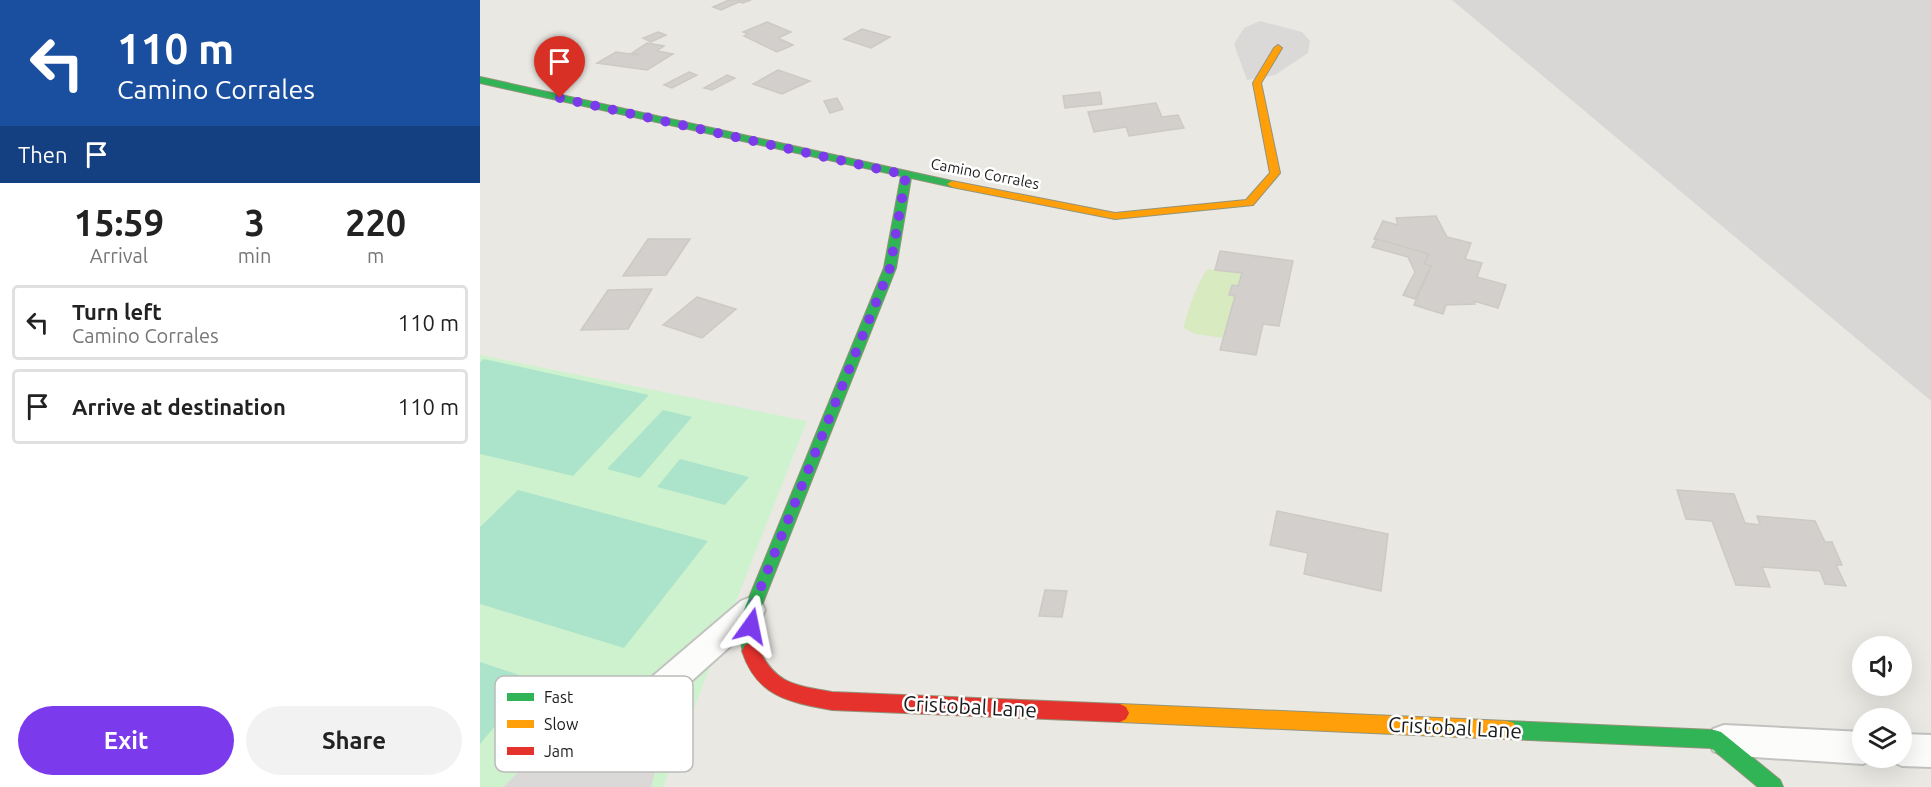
<!DOCTYPE html>
<html lang="en">
<head>
<meta charset="utf-8">
<style>
	:root { --surface:#fff; --page:#f2f2f2; --text:#222; --muted:#767676; --line:#e0e0e0; --accent:#7c3aed }
	body { margin:0; font-family:Ubuntu,sans-serif; background:var(--page); color:var(--text); height:100vh; display:flex; flex-direction:column; font-size:22px; white-space:nowrap }
	* { box-sizing:border-box; margin:0 }
	p { font-size:20px; color:var(--muted) }
	.icon { flex:none; width:33px; height:33px; fill:none; stroke:currentColor; stroke-width:2; stroke-linecap:round; stroke-linejoin:round }
	.map { position:relative; flex:1; overflow:hidden }
	.side { display:flex; flex-direction:column; background:var(--surface); width:480px }
	.side>* { flex:none }
	.hud { background:#1a4fa0; color:#fff; overflow:hidden }
	.fabs { position:absolute; left:1372px; top:636px; display:grid; gap:12px }
	.fabs a { display:grid; place-items:center; width:60px; height:60px; border-radius:50%; background:var(--surface); box-shadow:0 6px 24px #0002; font-size:30px }
	.pin { position:absolute; display:grid; place-items:center; width:51px; height:51px; color:#fff; margin:-62px -26px; border-radius:50% 50% 50% 0; rotate:-45deg; box-shadow:0 0 6px #0007 }
	.pin .icon { rotate:45deg }
	.me { position:absolute; width:66px; margin:-33px; rotate:12deg; stroke-linejoin:round; filter:drop-shadow(0 0 4px #0008) }
	.turn { display:flex; align-items:center; gap:21px; height:126px; padding:0 18px; font-size:27px }
	.turn .icon { width:78px; height:78px; stroke-width:2.5 }
	.turn b { display:block; font-size:42px; line-height:51px }
	.then { display:flex; align-items:center; height:57px; padding:0 18px; background:#0003; gap:12px; font-size:22px }
	.eta { display:flex; justify-content:space-evenly; align-items:center; height:102px; text-align:center }
	.eta b { font-size:36px; font-weight:600; line-height:42px }
	.action { display:flex; gap:12px; margin-top:auto; padding:12px 18px }
	.action a { flex:1; height:69px; border-radius:36px; background:var(--accent); color:#fff; font-size:24px; font-weight:600; line-height:69px; text-align:center }
	.action a+a { background:var(--page); color:var(--text) }
	ul { padding:0; list-style:none }
	li { display:flex; align-items:center; gap:18px; height:75px; margin:0 12px 9px; padding:0 6px; border:3px solid var(--line); border-radius:6px }
	li div { flex:1 }
	li b { display:block; font-size:22px }
	li em { font-style:normal }
	main { display:flex; flex:1; min-height:0 }
	.map>svg:first-child { display:block }
</style>
</head>
<body>
<main>
<section class="side">
<div class="hud">
<div class="turn"><svg class="icon" aria-label="left" viewBox="0 0 24 24"><path d="M17 20v-9H6M10 6l-5 5 5 5"/></svg><div><b>110 m</b>Camino Corrales</div></div>
<div class="then">Then<svg class="icon" aria-label="arrive" viewBox="0 0 24 24"><path d="M6 21V4h12l-3 4 3 4H6"/></svg></div>
</div>
<div class="eta">
<div><b>15:59</b><p>Arrival</p></div>
<div><b>3</b><p>min</p></div>
<div><b>220</b><p>m</p></div>
</div>
<ul>
<li><svg class="icon" aria-label="left" viewBox="0 0 24 24"><path d="M17 20v-9H6M10 6l-5 5 5 5"/></svg><div><b>Turn left</b><p>Camino Corrales</p></div><em>110 m</em></li>
<li><svg class="icon" aria-label="arrive" viewBox="0 0 24 24"><path d="M6 21V4h12l-3 4 3 4H6"/></svg><div><b>Arrive at destination</b></div><em>110 m</em></li>
</ul>
<div class="action"><a>Exit</a><a>Share</a></div>
</section>
<div class="map">
<svg width="1451" height="787" viewBox="0 0 1451 787">
	<rect width="100%" height="100%" fill="#eae8e3"/>
	<polygon fill="#d9d7d5" points="972,0 1451,0 1451,401"/>
	<path fill="#d7eac0" d="M728,269L762,273L758,286L752,285L749,295L755,296L744,338L715,334L704,328C704,319 721,274 728,269Z"/>
	<polygon fill="#cff2ce" points="0,355 327,421 183,787 0,787"/>
	<g fill="#ace4cb">
		<polygon points="4,359 169,395 93,476 0,454 0,362"/>
		<polygon points="183,410 212,417 160,478 127,469"/>
		<polygon points="200,459 269,477 245,505 177,487"/>
		<polygon points="38,490 228,541 144,648 0,604 0,527"/>
		<polygon points="0,662 54,680 0,744"/>
	</g>
	<g fill="#dad9d7">
		<polygon points="780,21 822,32 830,41 828,53 795,75 767,80 754,44 764,28"/>
		<polygon points="101,711 134,753 177,765 171,787 23,787"/>
	</g>
	<g fill="#d2cfcc" stroke="#cdc9c4" stroke-width="1.5">
		<polygon points="249,0 271,0 263,3 259,2 241,10 233,7"/>
		<polygon points="287,22 311,32 298,38 313,45 297,52 264,36 268,34 263,32"/>
		<polygon points="382,29 410,37 391,48 364,39"/>
		<polygon points="178,32 186,35 171,42 163,38"/>
		<polygon points="167,43 184,46 177,51 193,54 167,70 117,63 136,52 157,55 159,54 152,53"/>
		<polygon points="298,70 330,81 302,94 273,84"/>
		<polygon points="209,72 217,75 192,88 184,85"/>
		<polygon points="247,75 255,78 232,90 224,88"/>
		<polygon points="620,92 622,104 585,108 583,96"/>
		<polygon points="357,98 363,109 350,113 344,101"/>
		<polygon points="676,103 682,117 698,115 704,128 649,136 646,127 614,132 608,112"/>
		<polygon points="956,216 967,237 991,243 985,259 1002,263 997,277 1026,285 1018,308 994,301 995,304 966,305 963,314 934,305 951,266 944,264 949,254 894,239 903,221 918,225 916,218"/>
		<polygon points="168,239 210,239 186,275 143,276"/>
		<polygon points="897,239 949,254 944,264 951,266 935,299 923,295 935,272 928,257 892,247"/>
		<polygon points="740,251 813,261 799,326 783,324 776,355 740,350 755,296 749,295 752,285 758,286 762,273 735,270"/>
		<polygon points="172,289 148,329 101,330 128,290"/>
		<polygon points="217,297 256,309 222,338 183,325"/>
		<polygon points="1197,490 1254,494 1265,523 1280,525 1277,516 1335,521 1345,542 1352,542 1362,565 1356,565 1366,586 1345,584 1340,571 1282,567 1290,587 1256,585 1232,521 1206,519"/>
		<polygon points="797,511 908,534 901,591 824,574 828,553 790,545"/>
		<polygon points="565,590 587,591 582,617 559,616"/>
	</g>
	<g fill="none" stroke-linecap="round" stroke-linejoin="round">
		<g stroke="#c2c2bf" stroke-width="4">
			<g id="lane">
				<polygon points="271,597 281,601 285,610 281,619 134,750 123,754 112,750 108,739 112,728 261,601"/>
				<polygon points="1244,725 1383,732 1383,758 1395,758 1383,764 1244,755 1233,751 1229,740 1233,729"/>
				<polygon points="1422,734 1451,735 1451,767 1422,766 1411,761 1410,758 1422,758"/>
			</g>
		</g>
		<g stroke="#93947b" stroke-width="2">
			<g id="fast">
				<path d="M0,77L472,181L477,184L472,187L431,178L416,268L280,610C279,621 280,650 277,657L271,659L265,657C258,642 262,626 264,610L404,268L421,176L0,83Z"/>
				<polygon points="1027,721 1234,730 1241,732 1300,780 1303,787 1278,787 1231,748 1027,739 1020,737 1018,730 1020,723"/>
			</g>
		</g>
		<g stroke="#93947b" stroke-width="2">
			<g id="slow">
				<polygon points="798,45 802,48 781,83 800,173 773,205 635,219 472,187 467,184 472,181 635,213 766,200 790,173 773,83 794,48"/>
				<polygon points="640,704 1027,721 1034,723 1036,730 1034,737 1027,739 640,722 634,719 631,713 634,707"/>
			</g>
		</g>
		<g stroke="#93947b" stroke-width="2">
			<path id="jam" d="M271,643L277,645C294,684 313,685 352,692L640,704L646,707L649,713L646,719L640,722L352,710C309,702 277,697 262,651L265,645Z"/>
		</g>
		<use href="#lane" fill="#fcfcfb" fill-rule="evenodd"/>
		<use href="#fast" fill="#30b455" fill-rule="evenodd"/>
		<use href="#slow" fill="#ff9f0a" fill-rule="evenodd"/>
		<use href="#jam" fill="#e5322d" fill-rule="evenodd"/>
	</g>
	<g fill="none" stroke-linecap="round" stroke-linejoin="round">
		<polyline stroke="#7c3aed" stroke-width="10" stroke-dasharray="0 18" points="80,98 426,175 410,268 272,609 271,626"/>
	</g>
	<g text-anchor="middle" stroke-width="5" stroke-linejoin="round" paint-order="stroke">
		<g font-size="15" fill="#1b1b1b" stroke="#fff">
			<text transform="translate(505 174) rotate(11)" y="5">Camino Corrales</text>
		</g>
		<g font-size="21" fill="#1b1b1b" stroke="#fff">
			<text transform="translate(490 707) rotate(3)" y="7">Cristobal Lane</text>
			<text transform="translate(975 728) rotate(3)" y="7">Cristobal Lane</text>
		</g>
	</g>
	<rect x="15" y="676" width="198" height="96" rx="9" fill="#fff" stroke="#bbb" stroke-width="1.5"/>
	<rect x="27" y="693" width="27" height="8" fill="#30b455"/>
	<rect x="27" y="720" width="27" height="8" fill="#ff9f0a"/>
	<rect x="27" y="747" width="27" height="8" fill="#e5322d"/>
	<g font-size="16" fill="#1b1b1b">
		<text x="64" y="703">Fast</text>
		<text x="64" y="730">Slow</text>
		<text x="64" y="757">Jam</text>
	</g>
</svg>
<div class="fabs">
<a><svg class="icon" aria-label="sound" viewBox="0 0 24 24"><path d="M4 9h4l5-4v14l-5-4H4zM17 9q2 3 0 6"/></svg></a>
<a><svg class="icon" aria-label="layers" viewBox="0 0 24 24"><path d="M12 4l9 5-9 5-9-5zM3 14l9 5 9-5"/></svg></a>
</div>
<div class="pin" style="left:80px;top:98px;background:#d93025"><svg class="icon" aria-label="arrive" viewBox="0 0 24 24"><path d="M6 21V4h12l-3 4 3 4H6"/></svg></div>
<svg class="me" style="left:271px;top:626px" viewBox="-20 -20 40 40"><path d="M0-17L14 15 0 8-14 15z" fill="#7c3aed" stroke="#fff" stroke-width="4"/></svg>
</div>
</main>
</body>
</html>
